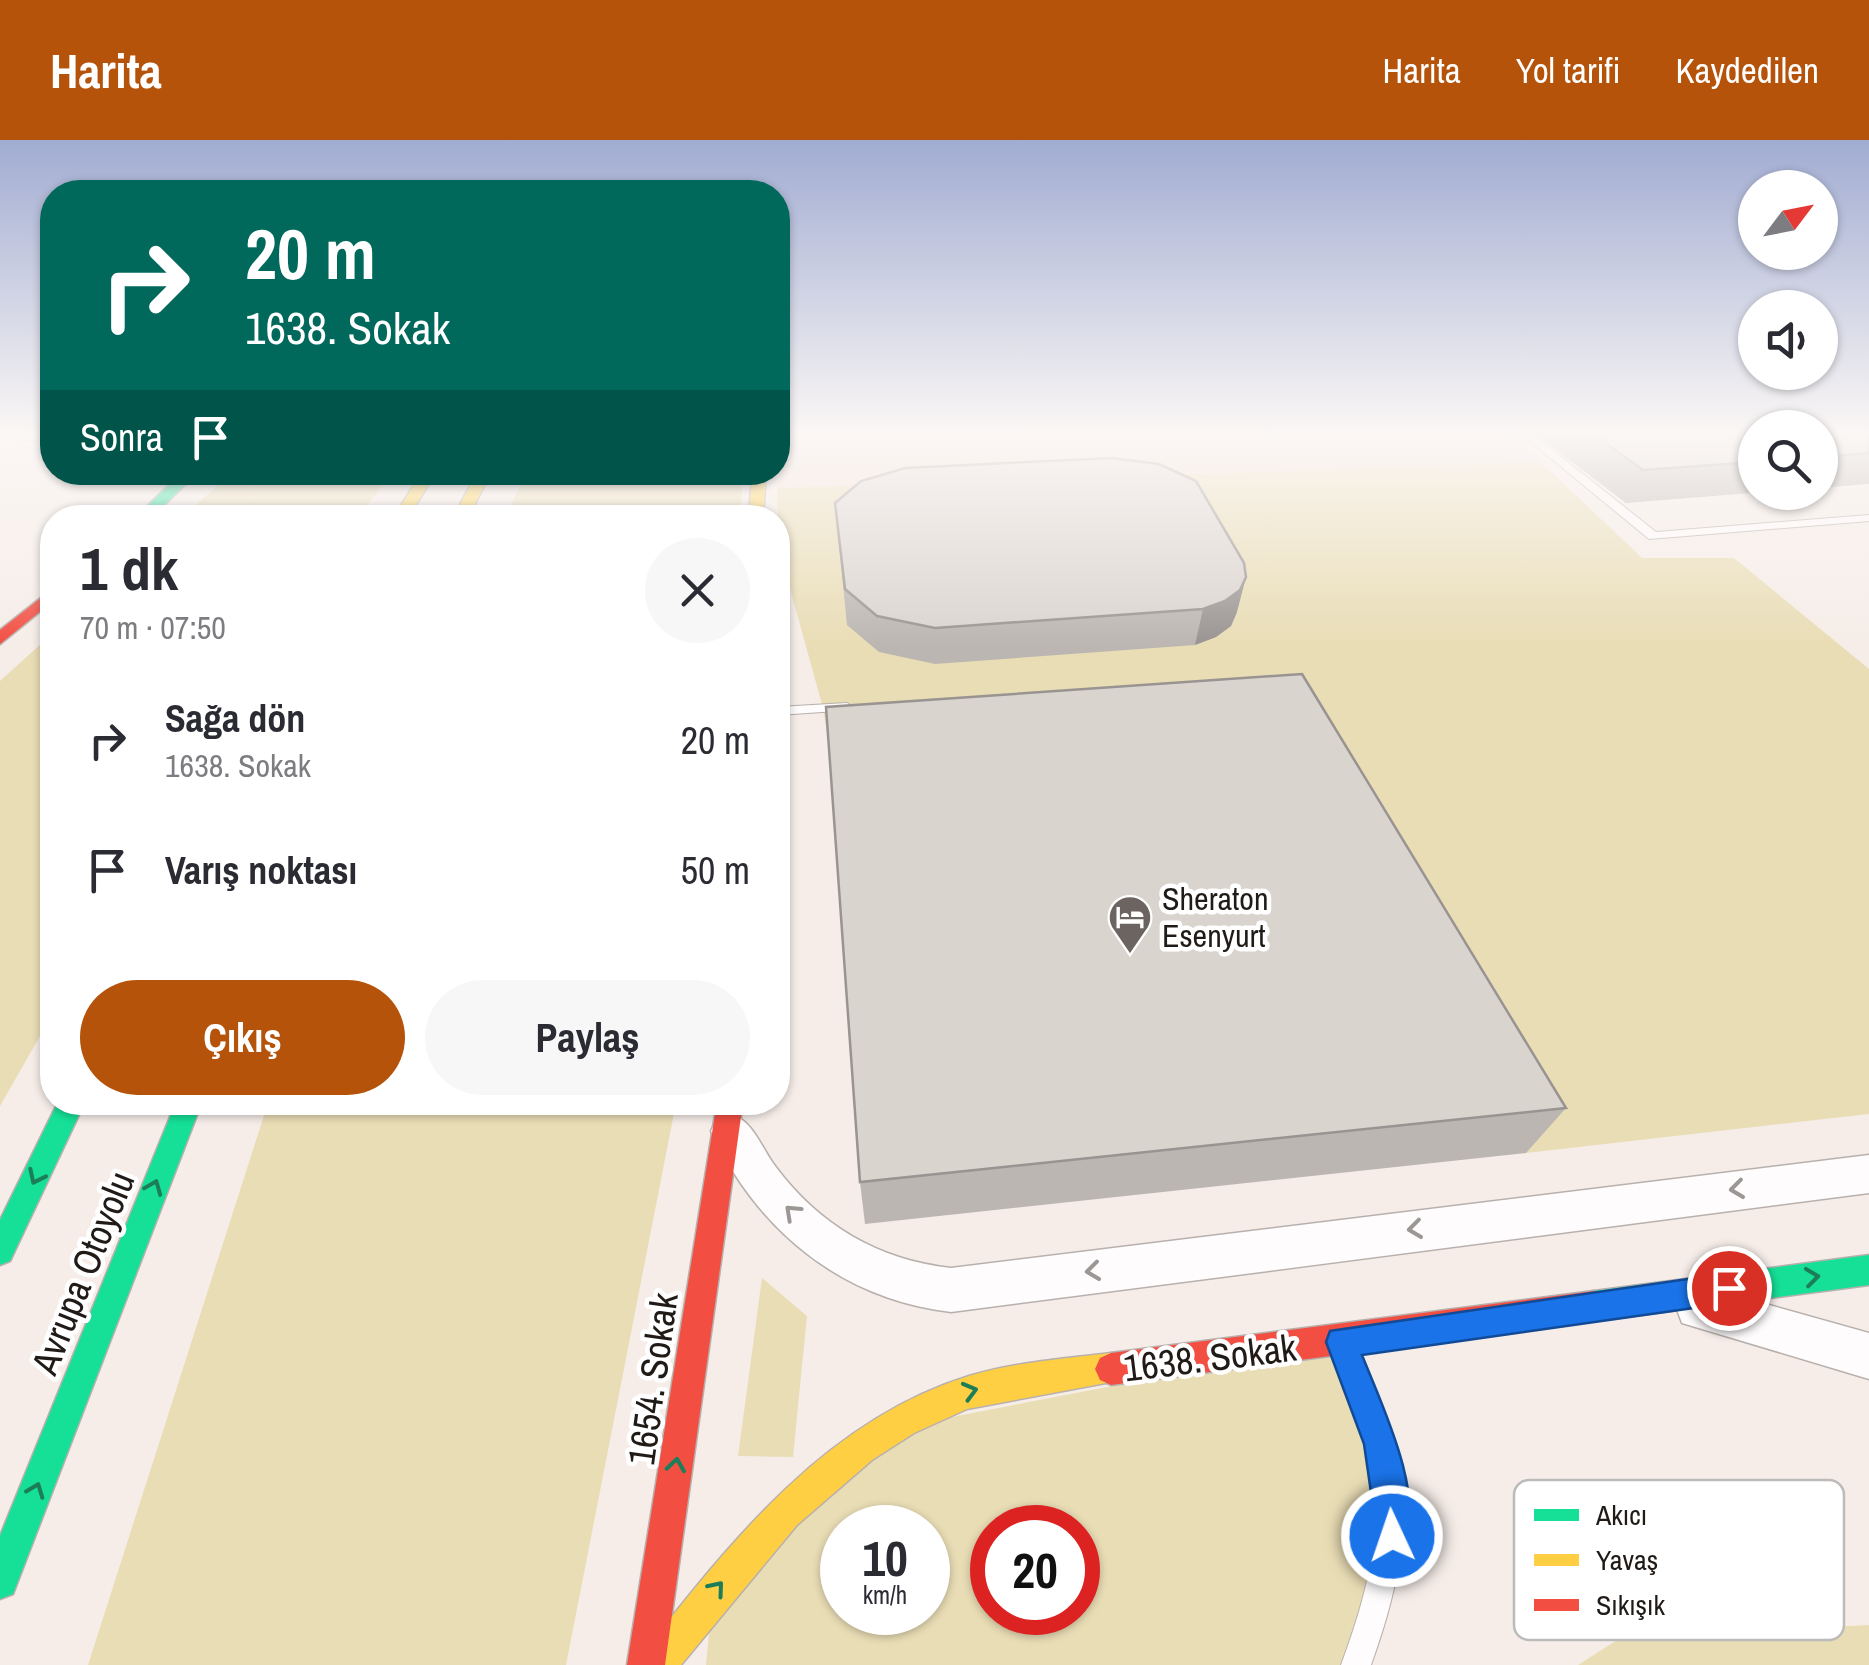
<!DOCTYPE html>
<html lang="tr">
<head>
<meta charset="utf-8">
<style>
	:root { --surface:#fff; --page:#f7f7f7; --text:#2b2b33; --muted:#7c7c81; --accent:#b45309 }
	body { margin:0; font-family:"Archivo Narrow",sans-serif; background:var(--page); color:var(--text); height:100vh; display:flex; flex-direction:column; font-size:38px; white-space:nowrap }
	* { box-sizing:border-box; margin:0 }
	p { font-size:32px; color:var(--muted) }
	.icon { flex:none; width:55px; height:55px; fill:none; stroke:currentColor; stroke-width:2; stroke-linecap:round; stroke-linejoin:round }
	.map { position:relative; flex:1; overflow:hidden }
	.panel { position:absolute; left:40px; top:365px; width:750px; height:610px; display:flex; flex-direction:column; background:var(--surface); border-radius:40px; box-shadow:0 2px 8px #0004 }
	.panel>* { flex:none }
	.hud { position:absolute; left:40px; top:40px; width:750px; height:305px; border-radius:40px; box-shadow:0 2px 8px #0004; background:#00695c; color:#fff; overflow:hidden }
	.needle { width:65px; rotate:58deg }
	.controls { position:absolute; left:1738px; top:30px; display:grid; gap:20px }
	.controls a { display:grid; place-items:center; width:100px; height:100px; border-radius:50%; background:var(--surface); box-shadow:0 2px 8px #0004; font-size:50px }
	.speed { position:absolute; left:820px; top:1365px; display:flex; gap:20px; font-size:50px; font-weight:700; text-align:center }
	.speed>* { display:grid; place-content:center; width:130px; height:130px; border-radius:50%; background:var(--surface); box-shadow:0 2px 8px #0004; line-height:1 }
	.speed small { font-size:25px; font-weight:400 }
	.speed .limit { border:15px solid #d22; background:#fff; color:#111 }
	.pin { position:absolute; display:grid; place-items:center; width:85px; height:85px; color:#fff; margin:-42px; border:5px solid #fff; border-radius:50%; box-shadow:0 2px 10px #0007 }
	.me { position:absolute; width:110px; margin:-55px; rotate:357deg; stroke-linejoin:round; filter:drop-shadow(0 0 8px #0008) }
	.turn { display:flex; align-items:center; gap:35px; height:210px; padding:0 40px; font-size:45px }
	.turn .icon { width:130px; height:130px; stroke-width:2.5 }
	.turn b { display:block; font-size:70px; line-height:85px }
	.then { display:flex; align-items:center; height:95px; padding:0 40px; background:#0003; gap:20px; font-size:38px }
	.round { display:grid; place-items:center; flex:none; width:105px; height:105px; border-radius:52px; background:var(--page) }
	.head { display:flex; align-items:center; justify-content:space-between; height:170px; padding:0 40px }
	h1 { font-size:60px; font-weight:700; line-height:75px }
	.action { display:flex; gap:20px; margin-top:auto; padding:20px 40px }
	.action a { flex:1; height:115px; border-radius:60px; background:var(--accent); color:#fff; font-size:40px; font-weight:700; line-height:115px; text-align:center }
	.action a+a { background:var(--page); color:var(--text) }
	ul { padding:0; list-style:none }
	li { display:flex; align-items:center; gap:30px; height:130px; padding:0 40px }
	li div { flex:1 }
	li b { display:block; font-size:38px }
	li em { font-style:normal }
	header { display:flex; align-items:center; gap:60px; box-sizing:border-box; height:140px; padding:0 50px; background:var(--accent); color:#fff }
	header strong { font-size:48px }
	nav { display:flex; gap:55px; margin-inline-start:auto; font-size:35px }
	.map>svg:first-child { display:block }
</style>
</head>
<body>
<header>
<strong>Harita</strong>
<nav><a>Harita</a><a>Yol tarifi</a><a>Kaydedilen</a></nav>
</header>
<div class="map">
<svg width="1869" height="1525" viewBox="0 0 1869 1525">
	<rect width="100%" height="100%" fill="#f6ede8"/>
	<polygon fill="#f1e0d7" points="788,293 1511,293 1541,322 777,348"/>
	<g fill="#e9ddb5" fill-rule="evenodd">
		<polygon points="1541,322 1642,418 1734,418 1869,529 1869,974 1526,1013 1286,584 831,618 823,568 778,405 777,348"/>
		<polygon points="233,332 391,332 391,333 359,377 182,377"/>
		<polygon points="526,333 744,333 739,377 505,378"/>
		<polygon points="52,494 52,875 0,966 0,541"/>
		<polygon points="268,963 676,963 566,1525 88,1525"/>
		<polygon points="762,1138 807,1176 793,1317 738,1316"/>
		<path d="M1341,1202L1389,1342L1356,1525H706L713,1451L889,1289ZM842,1388H928V1472H842ZM992,1388H1078V1472H992Z"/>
		<polygon points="1869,1485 1869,1525 1578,1525 1622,1497"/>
	</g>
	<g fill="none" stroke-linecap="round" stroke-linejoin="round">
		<g stroke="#b8b0ad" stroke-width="2">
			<g id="lane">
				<polygon points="1520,293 1531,293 1656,392 1869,375 1869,381 1649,399"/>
				<polygon points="847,563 854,567 852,570 778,575 778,567"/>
				<path d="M1345,1197L1354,1200C1408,1331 1420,1389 1371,1525H1341C1390,1394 1383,1338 1333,1209L1336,1200Z"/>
			</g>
		</g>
		<g stroke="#b8b0ad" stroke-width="3">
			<g id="street">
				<polygon points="11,293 52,293 52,301 20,299"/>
				<path d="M731,974C753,981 761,1007 775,1026C819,1085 878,1120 951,1128L1869,1015V1053L951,1172C841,1159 758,1091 711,991L717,979Z"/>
				<polygon points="1698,1145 1869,1193 1869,1239 1682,1183 1676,1167 1682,1151"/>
			</g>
		</g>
		<g stroke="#b8b0ad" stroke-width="3">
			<g id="fast">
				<polygon points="182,332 198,332 151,378 135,378"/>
				<polygon points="58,962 85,962 10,1121 0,1125 0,1080"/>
				<polygon points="176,962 202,962 18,1441 13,1454 0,1459 0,1396"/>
				<polygon points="1869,1115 1869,1145 1594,1181 1583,1177 1579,1166 1583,1155 1594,1151"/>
			</g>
		</g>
		<g stroke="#b8b0ad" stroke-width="3">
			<g id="slow">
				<polygon points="422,332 436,332 408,378 393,378"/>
				<polygon points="477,332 491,332 468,378 453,378"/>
				<polygon points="752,332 766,332 763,378 749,378"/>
				<path d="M1111,1213L1122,1218L1127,1229L1122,1240L967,1269L914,1293L872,1320L797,1385L681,1525H638L644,1512C732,1400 827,1280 969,1236C1015,1222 1063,1219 1111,1213Z"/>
			</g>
		</g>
		<g stroke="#b8b0ad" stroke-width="3">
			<g id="jam">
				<polygon points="52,449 52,462 0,504 0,490"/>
				<polygon points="717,962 743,962 665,1525 627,1525"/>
				<polygon points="1594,1151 1605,1155 1609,1166 1605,1177 1594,1181 1111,1245 1100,1240 1095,1229 1100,1218 1111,1213"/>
			</g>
		</g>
		<use href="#lane" fill="#fefcfc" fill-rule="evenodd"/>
		<use href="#street" fill="#fefcfc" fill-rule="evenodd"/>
		<use href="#fast" fill="#16e098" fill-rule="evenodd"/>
		<use href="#slow" fill="#ffcf43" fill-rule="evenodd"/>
		<use href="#jam" fill="#f24e42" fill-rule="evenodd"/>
	</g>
	<g fill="#bbb6b2">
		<polygon points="1534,293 1755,293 1755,352 1763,352 1626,363"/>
		<polygon points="1820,293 1869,293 1869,344 1820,348"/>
		<polygon points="835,363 1237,472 1231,486 1216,497 1195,505 935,524 879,512 847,485"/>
		<polygon points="1566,968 1526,1013 865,1084 860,1042"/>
	</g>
	<polygon fill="#999491" points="1246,437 1237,472 1231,486 1216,497 1195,505 1203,469"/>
	<g fill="#dad4cf" stroke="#999491" stroke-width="2.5">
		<polygon points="1592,293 1755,293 1755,322 1643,330"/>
		<polygon points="1820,293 1869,293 1869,313 1820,317"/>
		<polygon points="1111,318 1159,324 1196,341 1244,423 1246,437 1240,450 1225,461 1203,469 935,488 877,476 845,449 835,363 861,341 905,328"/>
		<polygon points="1302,534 1566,968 860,1042 826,567"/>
	</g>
	<defs><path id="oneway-chevron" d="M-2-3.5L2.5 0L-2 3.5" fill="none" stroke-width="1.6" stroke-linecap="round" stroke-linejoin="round" transform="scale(2.5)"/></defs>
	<g stroke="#1c7e58">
		<use href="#oneway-chevron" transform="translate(36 1037) rotate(116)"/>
		<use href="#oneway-chevron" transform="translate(154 1047) rotate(-68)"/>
		<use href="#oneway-chevron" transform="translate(1812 1137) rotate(-7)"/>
		<use href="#oneway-chevron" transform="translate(970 1251) rotate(-15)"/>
		<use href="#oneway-chevron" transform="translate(676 1325) rotate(-82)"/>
		<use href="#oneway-chevron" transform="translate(36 1350) rotate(-69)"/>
		<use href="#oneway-chevron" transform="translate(717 1448) rotate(-50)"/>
	</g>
	<g stroke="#9b9795">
		<use href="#oneway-chevron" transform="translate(1737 1049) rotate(173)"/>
		<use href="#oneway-chevron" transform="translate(792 1072) rotate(-137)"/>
		<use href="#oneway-chevron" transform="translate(1415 1089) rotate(173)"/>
		<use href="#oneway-chevron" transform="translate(1093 1131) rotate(173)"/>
	</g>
	<linearGradient id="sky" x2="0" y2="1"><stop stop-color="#a1acd2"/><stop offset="0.58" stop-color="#fbf7f5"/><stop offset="1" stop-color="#fbf7f5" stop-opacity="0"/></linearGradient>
	<rect width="1869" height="506" fill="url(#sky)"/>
	<path fill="#1a73e8" stroke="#114b97" stroke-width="2.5" d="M1729,1133L1740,1137L1745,1148L1740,1159L1729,1163L1362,1215C1382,1266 1426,1355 1404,1408L1392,1414L1379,1408L1364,1304L1326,1202L1330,1191Z"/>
	<defs>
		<g id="hotel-pin" transform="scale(2.25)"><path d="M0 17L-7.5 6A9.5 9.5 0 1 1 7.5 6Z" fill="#6c6461" stroke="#fff"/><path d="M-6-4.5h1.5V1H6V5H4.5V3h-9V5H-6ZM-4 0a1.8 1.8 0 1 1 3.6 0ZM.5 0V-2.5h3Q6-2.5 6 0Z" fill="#fff"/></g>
	</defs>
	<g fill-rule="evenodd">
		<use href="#hotel-pin" x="1130" y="777"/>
	</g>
	<g text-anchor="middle" stroke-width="9" stroke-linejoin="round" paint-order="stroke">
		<g font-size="32" fill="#211b18" stroke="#fff" text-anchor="start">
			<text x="1162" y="770">Sheraton<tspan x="1162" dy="37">Esenyurt</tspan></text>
		</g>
		<g font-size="38" fill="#211b18" stroke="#fff">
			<text transform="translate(83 1133) rotate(-68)" y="13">Avrupa Otoyolu</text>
			<text transform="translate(1210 1218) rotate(-7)" y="13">1638. Sokak</text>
			<text transform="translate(653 1239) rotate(-82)" y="13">1654. Sokak</text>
		</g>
	</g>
	<rect x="1514" y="1340" width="330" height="160" rx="15" fill="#fff" stroke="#bcbbba" stroke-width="2.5"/>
	<rect x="1534" y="1369" width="45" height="12" fill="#16e098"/>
	<rect x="1534" y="1414" width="45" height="12" fill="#ffcf43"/>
	<rect x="1534" y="1459" width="45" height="12" fill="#f24e42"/>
	<g font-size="28" fill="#211b18">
		<text x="1596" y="1385">Akıcı</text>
		<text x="1596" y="1430">Yavaş</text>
		<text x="1596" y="1475">Sıkışık</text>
	</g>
</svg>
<div class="controls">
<a><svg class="needle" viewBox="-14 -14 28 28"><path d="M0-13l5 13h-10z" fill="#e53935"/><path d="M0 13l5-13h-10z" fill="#7c7c81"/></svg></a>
<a><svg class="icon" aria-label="sound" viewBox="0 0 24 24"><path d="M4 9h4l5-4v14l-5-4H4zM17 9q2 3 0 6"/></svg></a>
<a><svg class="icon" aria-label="search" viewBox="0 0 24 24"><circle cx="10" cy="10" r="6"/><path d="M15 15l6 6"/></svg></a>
</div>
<div class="speed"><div>10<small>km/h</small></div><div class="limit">20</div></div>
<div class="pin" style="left:1729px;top:1148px;background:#d93025"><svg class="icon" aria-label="arrive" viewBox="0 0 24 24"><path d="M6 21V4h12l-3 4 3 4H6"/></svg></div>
<svg class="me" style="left:1392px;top:1396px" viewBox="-20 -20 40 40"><circle r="17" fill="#1a73e8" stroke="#fff" stroke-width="3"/><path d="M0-11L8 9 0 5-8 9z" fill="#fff"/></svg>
<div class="hud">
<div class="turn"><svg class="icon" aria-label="right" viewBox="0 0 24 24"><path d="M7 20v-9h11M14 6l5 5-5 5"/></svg><div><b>20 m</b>1638. Sokak</div></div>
<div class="then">Sonra<svg class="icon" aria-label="arrive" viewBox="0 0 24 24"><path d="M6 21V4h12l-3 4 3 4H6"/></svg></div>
</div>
<section class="panel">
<div class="head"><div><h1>1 dk</h1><p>70 m · 07:50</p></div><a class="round"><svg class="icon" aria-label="close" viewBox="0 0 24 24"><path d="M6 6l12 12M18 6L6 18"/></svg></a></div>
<ul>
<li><svg class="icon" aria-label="right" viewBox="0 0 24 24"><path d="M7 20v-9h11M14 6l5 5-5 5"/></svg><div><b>Sağa dön</b><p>1638. Sokak</p></div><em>20 m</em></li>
<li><svg class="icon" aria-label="arrive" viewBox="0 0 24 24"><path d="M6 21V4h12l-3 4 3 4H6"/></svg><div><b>Varış noktası</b></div><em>50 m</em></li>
</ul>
<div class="action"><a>Çıkış</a><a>Paylaş</a></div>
</section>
</div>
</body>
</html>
